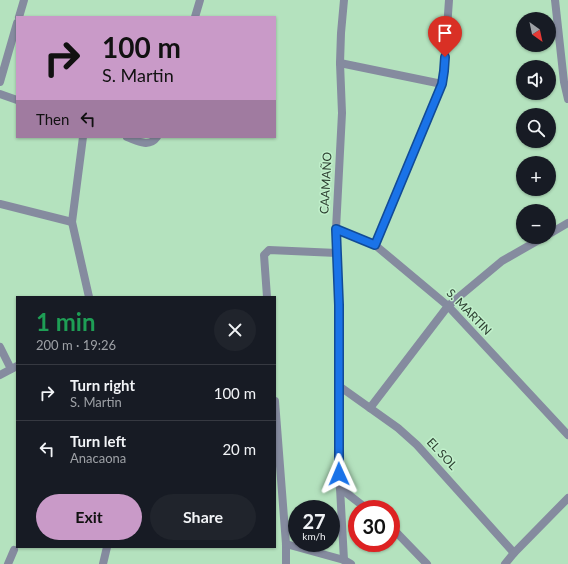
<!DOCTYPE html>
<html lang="en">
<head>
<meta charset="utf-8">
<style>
	:root { --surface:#171b24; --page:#20242c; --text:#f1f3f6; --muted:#9ea1a6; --line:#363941; --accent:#c99ac8 }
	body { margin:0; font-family:Lato,sans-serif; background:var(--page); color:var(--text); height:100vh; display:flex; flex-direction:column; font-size:15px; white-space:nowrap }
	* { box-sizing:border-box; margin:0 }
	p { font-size:13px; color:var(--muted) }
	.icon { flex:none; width:22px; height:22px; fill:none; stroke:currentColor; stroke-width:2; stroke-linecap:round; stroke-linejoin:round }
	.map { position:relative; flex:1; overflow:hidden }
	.drawer { position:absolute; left:16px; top:296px; width:260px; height:252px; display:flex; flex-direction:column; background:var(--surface); border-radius:0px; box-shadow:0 1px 3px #0004 }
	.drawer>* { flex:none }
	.top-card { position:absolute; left:16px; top:16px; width:260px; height:122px; border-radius:0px; box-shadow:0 1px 3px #0004; background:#c99ac8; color:#111; overflow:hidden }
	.needle { width:26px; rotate:147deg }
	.fabs { position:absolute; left:516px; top:12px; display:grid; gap:8px }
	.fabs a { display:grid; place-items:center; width:40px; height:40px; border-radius:50%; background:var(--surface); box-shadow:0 1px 3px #0004; font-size:20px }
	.speed { position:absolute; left:288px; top:500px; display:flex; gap:8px; font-size:20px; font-weight:700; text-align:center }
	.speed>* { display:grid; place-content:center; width:52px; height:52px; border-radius:50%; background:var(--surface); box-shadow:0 1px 3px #0004; line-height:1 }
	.speed small { font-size:10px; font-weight:400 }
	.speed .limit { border:6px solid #d22; background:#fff; color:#111 }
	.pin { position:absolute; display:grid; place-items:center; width:34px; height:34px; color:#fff; margin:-41px -17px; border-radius:50% 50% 50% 0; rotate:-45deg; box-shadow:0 0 4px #0007 }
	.pin .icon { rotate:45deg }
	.me { position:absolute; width:44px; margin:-22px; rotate:359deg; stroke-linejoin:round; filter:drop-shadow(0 0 3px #0008) }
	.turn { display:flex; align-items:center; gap:14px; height:84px; padding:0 20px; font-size:18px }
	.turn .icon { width:52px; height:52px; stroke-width:2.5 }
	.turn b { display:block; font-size:28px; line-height:34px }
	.then { display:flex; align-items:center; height:38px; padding:0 20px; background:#0003; gap:8px; font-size:15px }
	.round { display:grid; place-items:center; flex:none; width:42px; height:42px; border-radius:21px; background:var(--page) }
	.overview { display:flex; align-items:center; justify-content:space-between; height:68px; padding:0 20px }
	h1 { font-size:24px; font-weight:700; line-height:30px; color:#1e9e55 }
	.cta { display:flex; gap:8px; margin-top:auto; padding:8px 20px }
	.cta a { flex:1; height:46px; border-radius:24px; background:var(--accent); color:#111; font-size:16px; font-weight:700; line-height:46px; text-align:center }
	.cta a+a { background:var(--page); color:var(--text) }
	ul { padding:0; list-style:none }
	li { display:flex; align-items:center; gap:12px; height:56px; padding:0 20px; border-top:1px solid var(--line) }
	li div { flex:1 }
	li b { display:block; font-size:15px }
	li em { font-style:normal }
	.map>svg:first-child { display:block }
</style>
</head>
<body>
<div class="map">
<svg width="568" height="564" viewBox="0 0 568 564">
	<rect width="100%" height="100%" fill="#b4e2be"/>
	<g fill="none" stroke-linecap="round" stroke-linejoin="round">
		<g stroke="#858b9f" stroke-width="8">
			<polyline points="555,0 564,82 568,99"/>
			<polyline points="19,17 24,0"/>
			<polyline points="195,17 200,0"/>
			<polyline points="340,63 442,84"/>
			<polyline points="0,82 17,23"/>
			<polyline points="0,94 17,100"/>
			<polyline points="83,137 72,222 89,297"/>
			<path d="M127,137C138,141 149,148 157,137"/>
			<polyline points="0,204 72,222"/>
			<polyline points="336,229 375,245 448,306 568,435"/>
			<polyline points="549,234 568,223"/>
			<polyline points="375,245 442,84 444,71 449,0"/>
			<polyline points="267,297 264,255 269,250 337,253"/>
			<polyline points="0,347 11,369"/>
			<polyline points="0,375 17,366"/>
			<polyline points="339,386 398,428 417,445 514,553"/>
			<polyline points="275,401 286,544 286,564"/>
			<polyline points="370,408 448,306 502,261 544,237"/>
			<polyline points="340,488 367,509"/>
			<polyline points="391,528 397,533 427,564"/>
			<polyline points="286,544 344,560 351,564"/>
			<polyline points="344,560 340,488 339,305 336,229 342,113 340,63 341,33 344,0"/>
			<polyline points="8,564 14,550"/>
			<polyline points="103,564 107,547"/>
			<polyline points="505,564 514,553 568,498"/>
		</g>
	</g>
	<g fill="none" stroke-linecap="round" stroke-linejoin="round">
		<g stroke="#114b97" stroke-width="10">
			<polyline id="route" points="339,474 339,305 336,229 375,245 442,84 444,71 445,57"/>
		</g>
		<use href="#route" stroke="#1a73e8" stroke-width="7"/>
	</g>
	<g text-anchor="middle" stroke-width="3" stroke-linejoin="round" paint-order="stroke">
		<g font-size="12" fill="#2d3f31" stroke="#c1f0cb">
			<text transform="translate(326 183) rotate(-87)" y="4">CAAMAÑO</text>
			<text transform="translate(469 312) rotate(46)" y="4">S. MARTIN</text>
			<text transform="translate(442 454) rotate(47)" y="4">EL SOL</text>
		</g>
	</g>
</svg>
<div class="fabs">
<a><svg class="needle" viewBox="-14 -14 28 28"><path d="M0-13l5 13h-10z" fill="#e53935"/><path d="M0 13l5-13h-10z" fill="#9ea1a6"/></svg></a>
<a><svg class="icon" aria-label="sound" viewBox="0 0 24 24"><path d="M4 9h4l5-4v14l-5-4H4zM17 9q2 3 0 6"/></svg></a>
<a><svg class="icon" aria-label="search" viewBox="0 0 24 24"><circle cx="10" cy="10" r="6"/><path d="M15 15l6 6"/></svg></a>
<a>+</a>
<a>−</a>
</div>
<div class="speed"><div>27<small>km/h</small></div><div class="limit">30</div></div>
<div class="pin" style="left:445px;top:57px;background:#d93025"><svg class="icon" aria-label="arrive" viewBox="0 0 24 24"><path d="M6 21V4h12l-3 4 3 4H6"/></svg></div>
<svg class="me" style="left:339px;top:474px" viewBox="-20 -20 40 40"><path d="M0-17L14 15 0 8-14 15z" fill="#1a73e8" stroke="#fff" stroke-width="4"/></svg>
<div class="top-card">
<div class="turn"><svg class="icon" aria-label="right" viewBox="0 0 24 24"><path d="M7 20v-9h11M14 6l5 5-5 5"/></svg><div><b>100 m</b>S. Martin</div></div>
<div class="then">Then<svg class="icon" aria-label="left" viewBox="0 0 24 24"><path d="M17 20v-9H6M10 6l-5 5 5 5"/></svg></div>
</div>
<section class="drawer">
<div class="overview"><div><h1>1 min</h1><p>200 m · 19:26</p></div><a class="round"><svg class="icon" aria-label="close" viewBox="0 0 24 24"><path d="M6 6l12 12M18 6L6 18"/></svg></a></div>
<ul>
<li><svg class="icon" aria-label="right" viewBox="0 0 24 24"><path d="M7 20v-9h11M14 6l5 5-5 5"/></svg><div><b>Turn right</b><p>S. Martin</p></div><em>100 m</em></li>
<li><svg class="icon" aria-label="left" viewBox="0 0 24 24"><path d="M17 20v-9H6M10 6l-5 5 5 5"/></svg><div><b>Turn left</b><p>Anacaona</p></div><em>20 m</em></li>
</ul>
<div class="cta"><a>Exit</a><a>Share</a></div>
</section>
</div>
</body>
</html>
